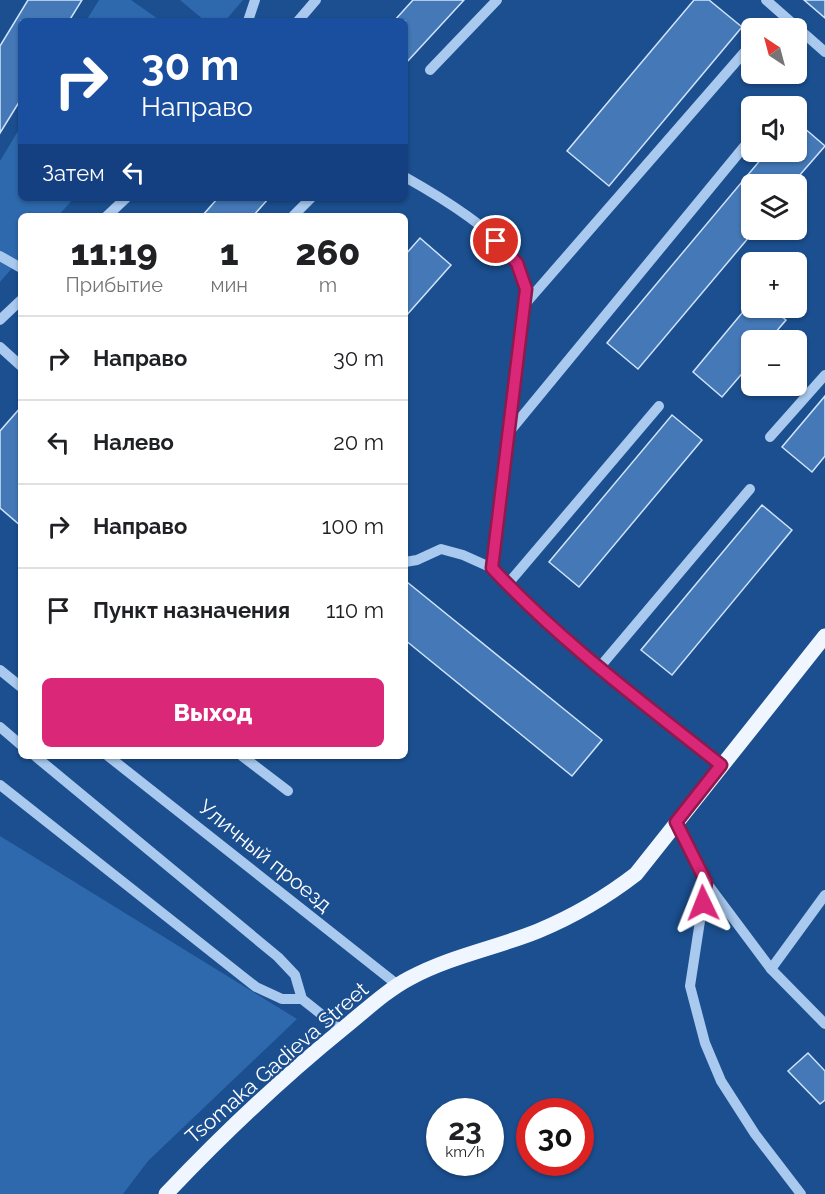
<!DOCTYPE html>
<html lang="ru">
<head>
<meta charset="utf-8">
<style>
	:root { --surface:#fff; --page:#f6f6f6; --text:#202124; --muted:#757577; --line:#e0e0e0; --accent:#db2777 }
	body { margin:0; font-family:Raleway,sans-serif; background:var(--page); color:var(--text); height:100vh; display:flex; flex-direction:column; font-size:22px; white-space:nowrap }
	* { box-sizing:border-box; margin:0 }
	p { font-size:20px; color:var(--muted) }
	.icon { flex:none; width:33px; height:33px; fill:none; stroke:currentColor; stroke-width:2; stroke-linecap:round; stroke-linejoin:round }
	.map { position:relative; flex:1; overflow:hidden }
	.panel { position:absolute; left:18px; top:213px; width:390px; height:546px; display:flex; flex-direction:column; background:var(--surface); border-radius:9px; box-shadow:0 2px 4px #0004 }
	.panel>* { flex:none }
	.banner { position:absolute; left:18px; top:18px; width:390px; height:183px; border-radius:9px; box-shadow:0 2px 4px #0004; background:#1a4fa0; color:#fff; overflow:hidden }
	.needle { width:39px; rotate:324deg }
	.fabs { position:absolute; left:741px; top:18px; display:grid; gap:12px }
	.fabs a { display:grid; place-items:center; width:66px; height:66px; border-radius:9px; background:var(--surface); box-shadow:0 2px 4px #0004; font-size:30px }
	.speed { position:absolute; left:426px; top:1098px; display:flex; gap:12px; font-size:30px; font-weight:700; text-align:center }
	.speed>* { display:grid; place-content:center; width:78px; height:78px; border-radius:50%; background:var(--surface); box-shadow:0 2px 4px #0004; line-height:1 }
	.speed small { font-size:15px; font-weight:400 }
	.speed .limit { border:9px solid #d22; background:#fff; color:#111 }
	.pin { position:absolute; display:grid; place-items:center; width:51px; height:51px; color:#fff; margin:-26px; border:3px solid #fff; border-radius:50%; box-shadow:0 2px 6px #0007 }
	.me { position:absolute; width:66px; margin:-33px; rotate:358deg; stroke-linejoin:round; filter:drop-shadow(0 0 4px #0008) }
	.turn { display:flex; align-items:center; gap:21px; height:126px; padding:0 24px; font-size:27px }
	.turn .icon { width:78px; height:78px; stroke-width:2.5 }
	.turn b { display:block; font-size:42px; line-height:51px }
	.then { display:flex; align-items:center; height:57px; padding:0 24px; background:#0003; gap:12px; font-size:22px }
	.eta { display:flex; justify-content:space-evenly; align-items:center; height:102px; text-align:center }
	.eta b { font-size:36px; font-weight:800; line-height:42px }
	.primary-button { display:flex; gap:12px; margin-top:auto; padding:12px 24px }
	.primary-button a { flex:1; height:69px; border-radius:9px; background:var(--accent); color:#fff; font-size:24px; font-weight:800; line-height:69px; text-align:center }
	ul { padding:0; list-style:none }
	li { display:flex; align-items:center; gap:18px; height:84px; padding:0 24px; border-top:2px solid var(--line) }
	li div { flex:1 }
	li b { display:block; font-size:22px }
	li em { font-style:normal }
	.map>svg:first-child { display:block }
</style>
</head>
<body>
<div class="map">
<svg width="825" height="1194" viewBox="0 0 825 1194">
	<rect width="100%" height="100%" fill="#1b4f8f"/>
	<g fill="#2e69ad">
		<polygon points="99,0 131,0 161,21 86,21"/>
		<polygon points="180,0 243,0 225,21 205,21"/>
		<polygon points="21,126 21,198 74,198 58,216 21,216 21,258 0,282 0,161"/>
		<polygon points="0,836 297,1019 148,1161 123,1194 0,1194"/>
	</g>
	<g fill="#4478b7" stroke="#cfe3fa" stroke-width="1.5">
		<polygon points="28,0 82,0 69,21 21,21 21,99 0,133 0,46"/>
		<polygon points="413,0 464,0 405,64 405,21 394,21"/>
		<polygon points="694,0 709,0 742,27 609,186 567,151"/>
		<polygon points="804,0 825,0 825,18"/>
		<polygon points="796,121 825,146 792,184 752,184 752,230 755,230 638,369 607,343 767,152 796,152"/>
		<polygon points="218,198 269,198 253,216 202,216"/>
		<polygon points="420,238 451,265 405,317 405,255"/>
		<polygon points="752,301 752,308 771,308 786,320 769,340 752,340 752,362 722,397 693,372"/>
		<polygon points="825,396 825,456 812,472 782,447"/>
		<polygon points="21,407 21,526 0,508 0,431"/>
		<polygon points="672,415 702,440 579,587 549,562"/>
		<polygon points="762,505 792,530 672,675 641,650"/>
		<polygon points="407,582 602,740 572,776 405,640"/>
		<polygon points="808,1053 825,1071 825,1100 820,1104 788,1071"/>
	</g>
	<g fill="none" stroke-linecap="round" stroke-linejoin="round">
		<g stroke="#a9c9ee" stroke-width="10">
			<polyline points="766,0 825,52"/>
			<polyline points="248,21 255,0"/>
			<polyline points="298,21 316,0"/>
			<polyline points="430,70 497,0"/>
			<polyline points="777,106 781,101"/>
			<path d="M405,177C437,195 497,231 517,263C522,270 523,281 526,289L492,568C561,642 643,702 721,765"/>
			<polyline points="107,216 126,198"/>
			<polyline points="293,216 311,198"/>
			<polyline points="0,256 21,268"/>
			<polyline points="526,303 748,48"/>
			<polyline points="0,320 21,300"/>
			<polyline points="0,347 21,366"/>
			<polyline points="510,431 752,137"/>
			<polyline points="770,437 825,375"/>
			<polyline points="405,562 417,560 441,549 463,555 492,568"/>
			<polyline points="507,585 659,406"/>
			<polyline points="599,668 750,489"/>
			<polyline points="0,670 21,687"/>
			<polyline points="0,727 21,745"/>
			<polyline points="35,756 278,957 295,975 302,999 341,1030"/>
			<polyline points="108,756 399,986"/>
			<polyline points="242,756 288,791"/>
			<polyline points="0,785 256,987 282,999 302,999"/>
			<polyline points="676,822 706,882 771,969 825,1024"/>
			<polyline points="706,882 690,986 705,1043 721,1081 755,1134 801,1194"/>
			<polyline points="771,969 825,895"/>
		</g>
		<path stroke="#f0f6ff" stroke-width="15" d="M166,1194C222,1135 282,1078 345,1027C366,1010 387,990 410,978C451,956 496,948 538,931C574,916 605,898 636,874L825,636"/>
	</g>
	<g fill="none" stroke-linecap="round" stroke-linejoin="round">
		<g stroke="#8e194d" stroke-width="15">
			<path id="route" d="M496,241L517,263L526,289L492,568C561,642 642,702 721,765L676,822L706,882L703,903"/>
		</g>
		<use href="#route" stroke="#db2777" stroke-width="10"/>
	</g>
	<g text-anchor="middle" stroke-width="4.5" stroke-linejoin="round" paint-order="stroke">
		<g font-size="21" fill="#fff" stroke="#1b4f8f">
			<text transform="translate(265 856) rotate(39)" y="7">Уличный проезд</text>
			<text transform="translate(277 1063) rotate(-41)" y="7">Tsomaka Gadieva Street</text>
		</g>
	</g>
</svg>
<div class="fabs">
<a><svg class="needle" viewBox="-14 -14 28 28"><path d="M0-13l5 13h-10z" fill="#e53935"/><path d="M0 13l5-13h-10z" fill="#757577"/></svg></a>
<a><svg class="icon" aria-label="sound" viewBox="0 0 24 24"><path d="M4 9h4l5-4v14l-5-4H4zM17 9q2 3 0 6"/></svg></a>
<a><svg class="icon" aria-label="layers" viewBox="0 0 24 24"><path d="M12 4l9 5-9 5-9-5zM3 14l9 5 9-5"/></svg></a>
<a>+</a>
<a>−</a>
</div>
<div class="speed"><div>23<small>km/h</small></div><div class="limit">30</div></div>
<div class="pin" style="left:496px;top:241px;background:#d93025"><svg class="icon" aria-label="arrive" viewBox="0 0 24 24"><path d="M6 21V4h12l-3 4 3 4H6"/></svg></div>
<svg class="me" style="left:703px;top:903px" viewBox="-20 -20 40 40"><path d="M0-17L14 15 0 8-14 15z" fill="#db2777" stroke="#fff" stroke-width="4"/></svg>
<div class="banner">
<div class="turn"><svg class="icon" aria-label="right" viewBox="0 0 24 24"><path d="M7 20v-9h11M14 6l5 5-5 5"/></svg><div><b>30 m</b>Направо</div></div>
<div class="then">Затем<svg class="icon" aria-label="left" viewBox="0 0 24 24"><path d="M17 20v-9H6M10 6l-5 5 5 5"/></svg></div>
</div>
<section class="panel">
<div class="eta">
<div><b>11:19</b><p>Прибытие</p></div>
<div><b>1</b><p>мин</p></div>
<div><b>260</b><p>m</p></div>
</div>
<ul>
<li><svg class="icon" aria-label="right" viewBox="0 0 24 24"><path d="M7 20v-9h11M14 6l5 5-5 5"/></svg><div><b>Направо</b></div><em>30 m</em></li>
<li><svg class="icon" aria-label="left" viewBox="0 0 24 24"><path d="M17 20v-9H6M10 6l-5 5 5 5"/></svg><div><b>Налево</b></div><em>20 m</em></li>
<li><svg class="icon" aria-label="right" viewBox="0 0 24 24"><path d="M7 20v-9h11M14 6l5 5-5 5"/></svg><div><b>Направо</b></div><em>100 m</em></li>
<li><svg class="icon" aria-label="arrive" viewBox="0 0 24 24"><path d="M6 21V4h12l-3 4 3 4H6"/></svg><div><b>Пункт назначения</b></div><em>110 m</em></li>
</ul>
<div class="primary-button"><a>Выход</a></div>
</section>
</div>
</body>
</html>
